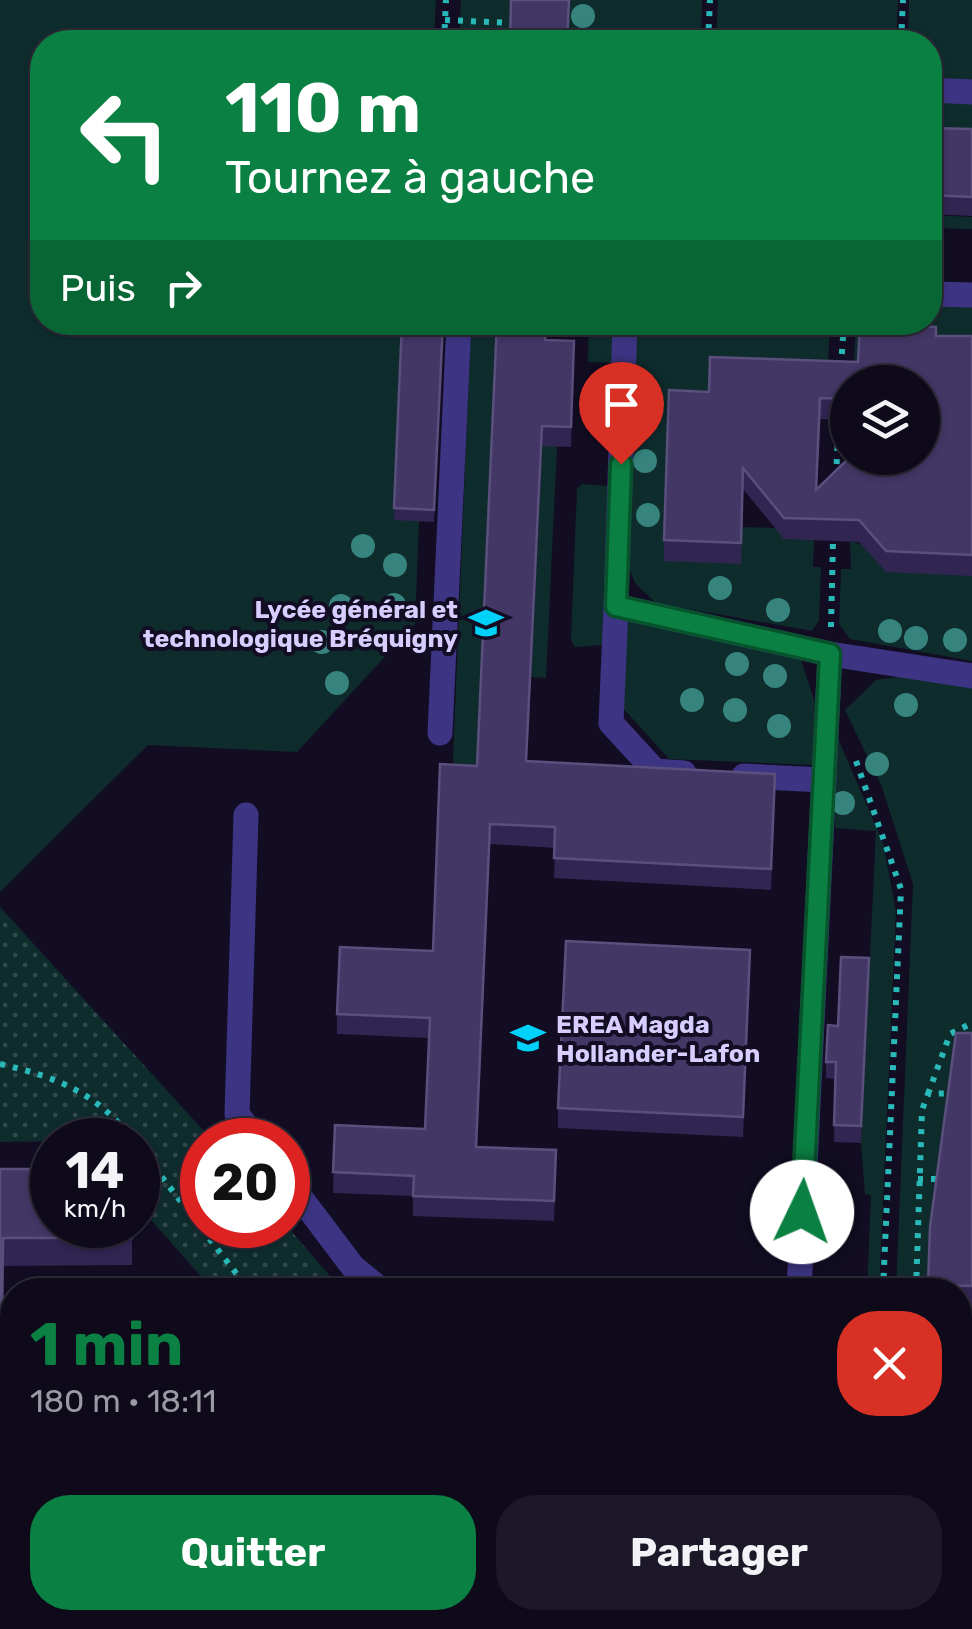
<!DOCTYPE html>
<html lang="fr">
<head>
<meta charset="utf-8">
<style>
	:root { --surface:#0e0a1a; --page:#1c1827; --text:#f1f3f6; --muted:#9b9aa2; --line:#2e2b39; --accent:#0b8043 }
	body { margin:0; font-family:Rubik,sans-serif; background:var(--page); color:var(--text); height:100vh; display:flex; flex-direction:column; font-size:38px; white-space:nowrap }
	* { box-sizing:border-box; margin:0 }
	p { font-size:32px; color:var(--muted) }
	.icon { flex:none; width:55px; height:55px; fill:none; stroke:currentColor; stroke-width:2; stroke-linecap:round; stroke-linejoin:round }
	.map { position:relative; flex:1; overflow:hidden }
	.drawer { position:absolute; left:0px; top:1278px; width:972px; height:352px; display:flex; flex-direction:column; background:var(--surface); border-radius:40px 40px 0 0; box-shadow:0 2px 8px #0004,0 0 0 2px var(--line) }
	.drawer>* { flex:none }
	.banner { position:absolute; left:30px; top:30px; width:912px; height:305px; border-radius:40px; box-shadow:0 2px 8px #0004,0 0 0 2px var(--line); background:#0b8043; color:#fff; overflow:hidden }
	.tools { position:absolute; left:830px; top:365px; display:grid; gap:20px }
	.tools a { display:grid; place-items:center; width:110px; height:110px; border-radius:50%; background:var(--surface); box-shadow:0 2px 8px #0004,0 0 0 2px var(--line); font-size:50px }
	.speed { position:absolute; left:30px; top:1118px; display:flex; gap:20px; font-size:50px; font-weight:700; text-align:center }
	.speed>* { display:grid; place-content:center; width:130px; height:130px; border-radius:50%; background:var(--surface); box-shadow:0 2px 8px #0004,0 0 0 2px var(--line); line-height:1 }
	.speed small { font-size:25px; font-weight:400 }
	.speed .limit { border:15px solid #d22; background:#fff; color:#111 }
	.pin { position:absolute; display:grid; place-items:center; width:85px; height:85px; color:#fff; margin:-102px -42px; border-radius:50% 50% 50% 0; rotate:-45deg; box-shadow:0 0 10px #0007 }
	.pin .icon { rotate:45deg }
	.me { position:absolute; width:110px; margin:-55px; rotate:3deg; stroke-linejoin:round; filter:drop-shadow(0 0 8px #0008) }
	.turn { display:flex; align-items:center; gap:35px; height:210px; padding:0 30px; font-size:45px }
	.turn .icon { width:130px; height:130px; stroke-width:2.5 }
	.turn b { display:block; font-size:70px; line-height:85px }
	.then { display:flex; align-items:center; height:95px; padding:0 30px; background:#0003; gap:20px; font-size:38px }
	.round { display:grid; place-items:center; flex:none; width:105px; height:105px; border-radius:40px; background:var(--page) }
	.head { display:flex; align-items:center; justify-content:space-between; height:170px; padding:0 30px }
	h1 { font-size:60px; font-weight:700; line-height:75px; color:var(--accent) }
	.action { display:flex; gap:20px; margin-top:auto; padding:20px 30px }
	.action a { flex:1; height:115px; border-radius:40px; background:var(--accent); color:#fff; font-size:40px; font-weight:700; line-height:115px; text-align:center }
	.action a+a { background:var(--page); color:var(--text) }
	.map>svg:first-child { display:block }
</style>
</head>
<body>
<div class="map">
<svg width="972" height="1629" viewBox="0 0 972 1629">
	<defs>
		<pattern id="park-dots" width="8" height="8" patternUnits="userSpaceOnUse" patternTransform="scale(2.5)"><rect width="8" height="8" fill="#0f2c2d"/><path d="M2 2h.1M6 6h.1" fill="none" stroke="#31494c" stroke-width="1.8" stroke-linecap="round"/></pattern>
	</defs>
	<rect width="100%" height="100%" fill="#120d23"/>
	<g fill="#0f2c2d">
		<polygon points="0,0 436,0 434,42 42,42 42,322 401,323 394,519 419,521 415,624 297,752 148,745 0,892"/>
		<polygon points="461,0 512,0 510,42 459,42"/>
		<polygon points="569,0 702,0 701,42 567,42"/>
		<polygon points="718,0 898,0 896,42 716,42"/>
		<polygon points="909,0 972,0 972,85 930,83 930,42 908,42"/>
		<polygon points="930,97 972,99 972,148 930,147"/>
		<polygon points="930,215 972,217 972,229 930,228"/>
		<polygon points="930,305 972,307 972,357 936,348 853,382 856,323 930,322"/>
		<polygon points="471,323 498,323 478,769 455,765 453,760"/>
		<polygon points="589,323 618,323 613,363 588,362"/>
		<polygon points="636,323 830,323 827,381 710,378 742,527 776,528 785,539 795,532 804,540 814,540 813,567 821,567 819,621 812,631 656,603 635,583 627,563"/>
		<polygon points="542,446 557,446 546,678 531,677"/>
		<polygon points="582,484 609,486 603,645 575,647 571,640 577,489"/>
		<polygon points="850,541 972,576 972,661 850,639 839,624 841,569 851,569"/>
		<polygon points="629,620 800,657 815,703 812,765 669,759 621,706 623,625"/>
		<polygon points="904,676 972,688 972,1058 930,1290 896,1290 913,884 882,787 845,710 876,680"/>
		<polygon points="837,736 883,843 896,911 879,1290 867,1290 871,1195 865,1194 861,1143 876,831 835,828"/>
		<rect x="960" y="1312" width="12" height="94"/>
		<polygon points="960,1575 972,1575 972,1629 892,1629 892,1618 960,1618"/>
	</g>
	<g fill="url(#park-dots)">
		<polygon points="0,907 212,1140 202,1140 202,1225 286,1225 342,1290 213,1290 138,1205 138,1140 0,1142"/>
		<polygon points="348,1618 540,1618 539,1629 349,1629"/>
	</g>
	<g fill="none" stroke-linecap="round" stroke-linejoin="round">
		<g stroke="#29b9b9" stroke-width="6" stroke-dasharray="5 8" stroke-linecap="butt">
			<polyline points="445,20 511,23"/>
			<polyline points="444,42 446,0"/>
			<polyline points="708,42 710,0"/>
			<polyline points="901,42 903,0"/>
			<polyline points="841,367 844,322"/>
			<polyline points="836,477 839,415"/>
			<polyline points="831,627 833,541"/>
			<polyline points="856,761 901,889 883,1290"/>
			<path d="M0,1064C57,1077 97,1093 133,1140"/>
			<polyline points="928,1094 950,1034 972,1023"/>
			<polyline points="138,1146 249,1290"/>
			<polyline points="918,1179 943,1179"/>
			<polyline points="916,1290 922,1110 928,1094 956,1093"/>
			<polyline points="0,1378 12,1378"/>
			<polyline points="0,1421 12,1421"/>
			<polyline points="516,1618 526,1629"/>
			<polyline points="599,1629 599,1618"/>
			<polyline points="829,1629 829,1618"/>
			<polyline points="918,1629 918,1618"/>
		</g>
		<g stroke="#3d3584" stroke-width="25">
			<polyline points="930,90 972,92"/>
			<polyline points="930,294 972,295"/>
			<polyline points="625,322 616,606 830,654 972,676"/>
			<polyline points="616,606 611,723 655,771 684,773"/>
			<polyline points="440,733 459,322"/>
			<polyline points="744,776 824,780"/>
			<polyline points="246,815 237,1114 257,1140"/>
			<polyline points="288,1181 353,1267 381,1290"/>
			<polyline points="799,1290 830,654"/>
			<polyline points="129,1629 129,1618"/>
			<polyline points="783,1629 784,1618"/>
		</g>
	</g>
	<g fill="#37837e">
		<circle cx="583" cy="16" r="12"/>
		<circle cx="645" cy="461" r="12"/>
		<circle cx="648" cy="515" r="12"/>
		<circle cx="363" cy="546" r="12"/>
		<circle cx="395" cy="565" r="12"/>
		<circle cx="720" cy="588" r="12"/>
		<circle cx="394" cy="605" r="12"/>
		<circle cx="341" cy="606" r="12"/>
		<circle cx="778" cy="610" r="12"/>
		<circle cx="890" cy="631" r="12"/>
		<circle cx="916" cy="638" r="12"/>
		<circle cx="955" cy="640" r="12"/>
		<circle cx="322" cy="642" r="12"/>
		<circle cx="737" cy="664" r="12"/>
		<circle cx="775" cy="676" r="12"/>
		<circle cx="337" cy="683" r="12"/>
		<circle cx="692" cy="700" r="12"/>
		<circle cx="906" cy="705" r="12"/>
		<circle cx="735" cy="710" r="12"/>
		<circle cx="779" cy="726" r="12"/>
		<circle cx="877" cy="764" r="12"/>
		<circle cx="843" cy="803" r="12"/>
	</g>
	<g fill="#312552" fill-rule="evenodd">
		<polygon points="930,128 972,129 972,216 930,214"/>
		<polygon points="402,322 443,322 434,522 394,520"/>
		<polygon points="497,322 547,322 546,340 574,341 571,447 542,446 527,761 775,794 771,890 554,878 555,848 490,844 477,1147 556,1170 554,1221 413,1216 413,1196 333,1193 335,1125 425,1129 429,1038 337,1034 337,1014 433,951 477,766"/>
		<path d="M936,336H972V576L886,572L859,542L784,539L743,489L741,564L664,561V540L709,392L858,362ZM848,382H922L817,490L820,419L848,420Z"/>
		<polygon points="750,970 743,1137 558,1128 558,1108"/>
		<polygon points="869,975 861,1143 834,1142 835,1079 826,1078 826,1062 838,1026"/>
		<polygon points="972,1033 972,1312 960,1312 960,1290 928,1290 930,1227"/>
		<polygon points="0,1169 132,1225 132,1265 3,1266 2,1351 0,1351"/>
		<polygon points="960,1378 972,1378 972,1571 962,1571 962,1557 960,1557"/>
		<rect x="0" y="1411" width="4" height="101"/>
		<polygon points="0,1541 98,1618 98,1629 0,1629"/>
		<rect x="161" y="1618" width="180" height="11"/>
	</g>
	<g fill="#1d1437">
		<polygon points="542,426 542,446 526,781 526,761"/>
		<polygon points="490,824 490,844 476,1167 476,1147"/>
	</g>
	<g fill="#423765" stroke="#5a4f7d" stroke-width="2.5" fill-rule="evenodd">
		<polygon points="511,0 569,0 567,42 510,42"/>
		<polygon points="930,128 972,129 972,197 930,195"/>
		<polygon points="402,322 443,322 434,510 394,508"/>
		<polygon points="497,322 546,322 545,340 574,341 571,427 542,426 526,761 775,774 771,869 554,858 555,827 490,824 476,1147 556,1150 554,1201 413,1196 414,1176 333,1172 335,1125 425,1129 430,1018 337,1014 340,947 433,951 440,764 477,766"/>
		<path d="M860,323L936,327V336H972V555L886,551L859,520L784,518L743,468L741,543L664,540L669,390L709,392L710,357L858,362ZM848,382H922V458H849L816,490L820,398L848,399Z"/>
		<polygon points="566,941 750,950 743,1117 558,1108"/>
		<polygon points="841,957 869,958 861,1126 834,1125 836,1062 826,1062 828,1025 838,1026"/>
		<polygon points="956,1033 972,1033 972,1286 928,1285 930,1227"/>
		<polygon points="0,1169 52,1169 52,1225 132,1225 132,1238 3,1238 2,1324 0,1324"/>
		<polygon points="960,1378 972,1378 972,1544 962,1544 962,1530 960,1530"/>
		<rect x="0" y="1411" width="4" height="74"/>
		<polygon points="0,1541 12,1541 12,1618 98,1618 98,1624 0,1623"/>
		<polygon points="161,1618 341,1618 341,1625 161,1624"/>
	</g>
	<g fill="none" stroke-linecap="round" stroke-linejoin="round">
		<g stroke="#07532c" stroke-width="25">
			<polyline id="route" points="621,464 616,606 830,654 802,1212"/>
		</g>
		<use href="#route" stroke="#0b8043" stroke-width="18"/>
	</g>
	<defs>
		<g id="school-bare" transform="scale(2.7)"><path d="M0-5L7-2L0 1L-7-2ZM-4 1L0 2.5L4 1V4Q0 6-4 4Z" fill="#00d1f9" stroke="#120d23" stroke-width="2.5" paint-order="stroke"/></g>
	</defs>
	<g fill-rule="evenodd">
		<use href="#school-bare" x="486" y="623"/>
		<use href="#school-bare" x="528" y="1038"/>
	</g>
	<g text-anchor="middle" stroke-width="8" stroke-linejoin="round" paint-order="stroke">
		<g font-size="25" font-weight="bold" fill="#d7ceff" stroke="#120d23" text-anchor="end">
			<text x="458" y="618">Lycée général et<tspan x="458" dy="29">technologique Bréquigny</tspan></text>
			<text x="556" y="1033" text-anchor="start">EREA Magda<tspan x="556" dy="29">Hollander-Lafon</tspan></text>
		</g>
	</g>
</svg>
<div class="tools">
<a><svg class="icon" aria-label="layers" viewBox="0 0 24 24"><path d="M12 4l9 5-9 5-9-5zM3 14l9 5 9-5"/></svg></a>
</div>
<div class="speed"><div>14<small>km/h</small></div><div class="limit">20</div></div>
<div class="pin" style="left:621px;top:464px;background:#d93025"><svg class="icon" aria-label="arrive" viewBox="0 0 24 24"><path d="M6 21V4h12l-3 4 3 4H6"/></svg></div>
<svg class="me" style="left:802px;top:1212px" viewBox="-20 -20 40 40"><circle r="19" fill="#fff"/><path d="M0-13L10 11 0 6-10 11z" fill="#0b8043"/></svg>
<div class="banner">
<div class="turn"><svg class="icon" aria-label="left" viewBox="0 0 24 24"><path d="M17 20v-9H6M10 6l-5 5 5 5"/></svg><div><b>110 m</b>Tournez à gauche</div></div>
<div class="then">Puis<svg class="icon" aria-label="right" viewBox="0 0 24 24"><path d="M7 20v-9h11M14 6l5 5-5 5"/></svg></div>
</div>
<section class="drawer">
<div class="head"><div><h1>1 min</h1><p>180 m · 18:11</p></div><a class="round" style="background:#d93025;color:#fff"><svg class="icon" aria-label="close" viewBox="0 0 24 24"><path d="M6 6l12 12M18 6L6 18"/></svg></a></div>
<div class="action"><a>Quitter</a><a>Partager</a></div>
</section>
</div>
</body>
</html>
